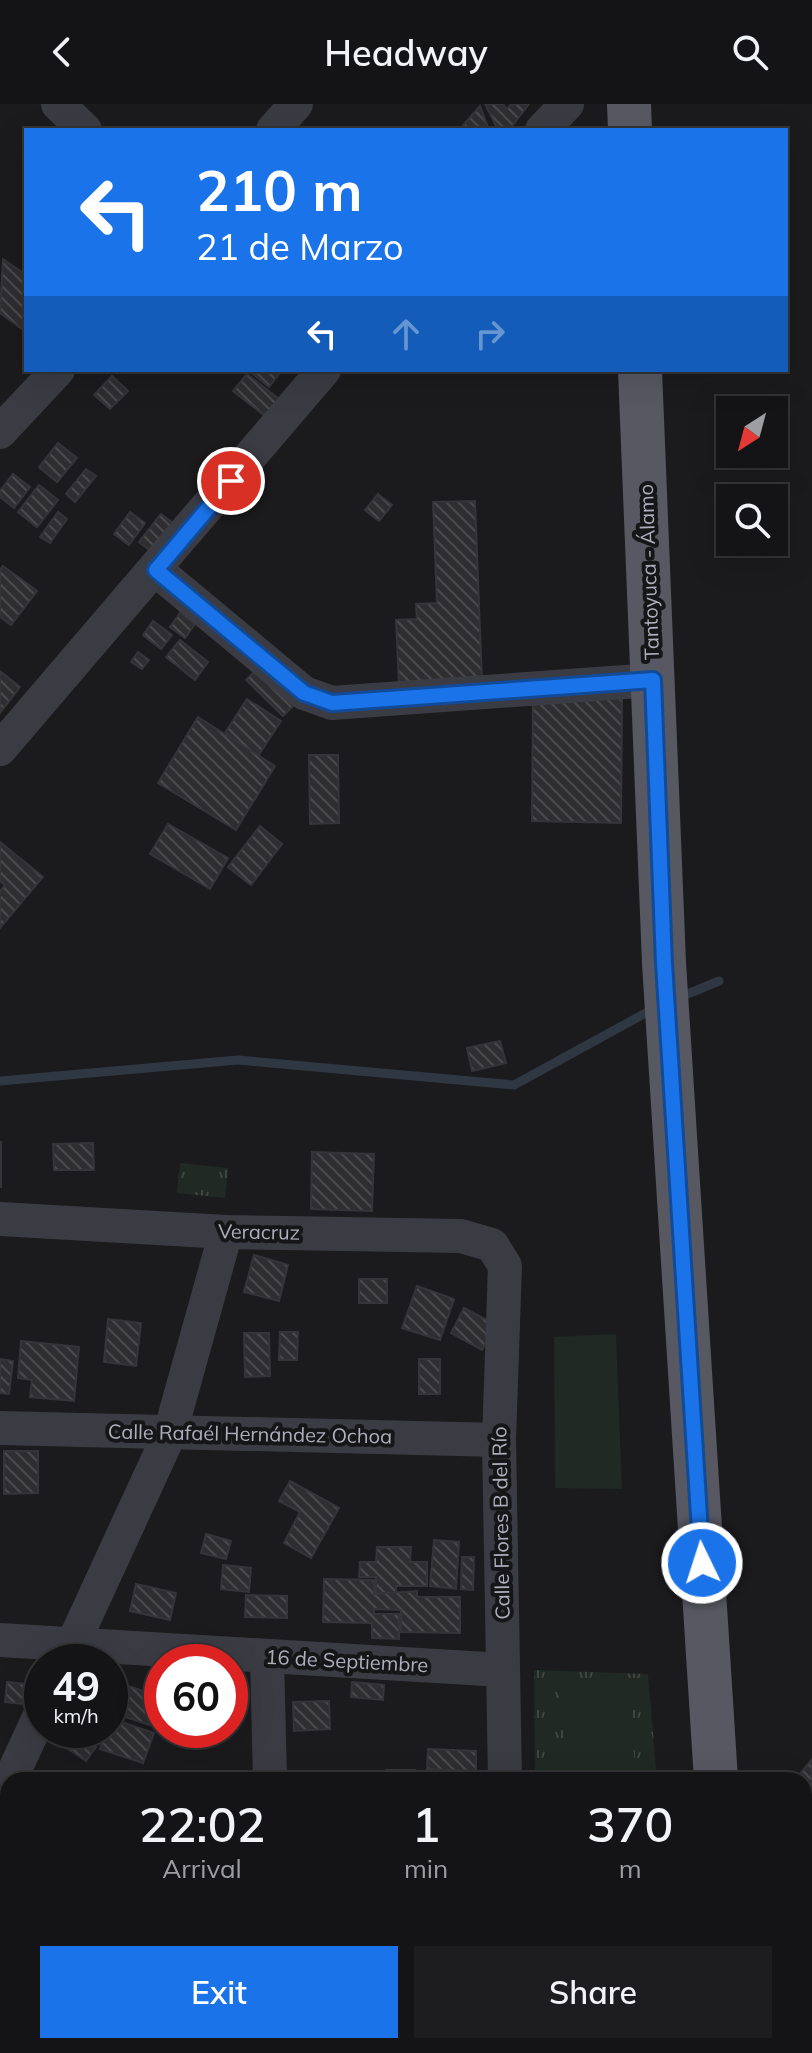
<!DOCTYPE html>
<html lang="en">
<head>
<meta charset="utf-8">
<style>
	:root { --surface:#141416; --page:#1d1d1f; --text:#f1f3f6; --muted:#9d9ea1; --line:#333335; --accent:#1a73e8 }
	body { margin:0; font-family:Mulish,sans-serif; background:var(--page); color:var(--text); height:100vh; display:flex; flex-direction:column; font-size:30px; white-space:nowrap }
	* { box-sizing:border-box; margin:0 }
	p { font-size:26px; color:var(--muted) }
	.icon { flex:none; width:44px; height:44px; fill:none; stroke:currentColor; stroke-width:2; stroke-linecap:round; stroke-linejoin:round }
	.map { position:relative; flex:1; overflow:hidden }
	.details { position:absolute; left:0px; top:1668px; width:812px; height:282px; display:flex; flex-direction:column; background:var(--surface); border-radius:24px 24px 0 0; box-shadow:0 8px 32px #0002,0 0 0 2px var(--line) }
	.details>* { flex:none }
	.banner { position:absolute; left:24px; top:24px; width:764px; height:244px; border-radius:0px; box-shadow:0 8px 32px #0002,0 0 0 2px var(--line); background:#1a73e8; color:#fff; overflow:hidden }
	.needle { width:52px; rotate:216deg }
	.controls { position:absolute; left:716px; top:292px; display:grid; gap:16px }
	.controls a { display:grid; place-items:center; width:72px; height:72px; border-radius:0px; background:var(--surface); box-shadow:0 8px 32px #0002,0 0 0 2px var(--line); font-size:40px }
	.speed { position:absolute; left:24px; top:1540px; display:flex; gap:16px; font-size:40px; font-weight:700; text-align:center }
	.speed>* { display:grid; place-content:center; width:104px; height:104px; border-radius:50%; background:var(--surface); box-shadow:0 8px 32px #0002,0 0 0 2px var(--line); line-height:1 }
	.speed small { font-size:20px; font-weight:400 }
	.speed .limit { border:12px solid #d22; background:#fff; color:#111 }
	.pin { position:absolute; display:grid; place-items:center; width:68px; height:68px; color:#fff; margin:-34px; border:4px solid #fff; border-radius:50%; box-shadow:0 2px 8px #0007 }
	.me { position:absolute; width:88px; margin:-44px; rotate:356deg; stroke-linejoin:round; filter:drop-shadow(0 0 6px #0008) }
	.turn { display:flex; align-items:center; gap:28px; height:168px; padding:0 40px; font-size:36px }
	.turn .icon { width:104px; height:104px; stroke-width:2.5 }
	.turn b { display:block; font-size:56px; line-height:68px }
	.lanes { display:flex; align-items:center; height:76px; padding:0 40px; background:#0003; justify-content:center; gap:40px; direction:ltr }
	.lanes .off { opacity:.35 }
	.eta { display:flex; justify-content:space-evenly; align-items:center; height:136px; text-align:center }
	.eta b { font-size:48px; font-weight:600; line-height:56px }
	.primary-button { display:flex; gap:16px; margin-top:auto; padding:16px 40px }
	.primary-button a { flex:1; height:92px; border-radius:0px; background:var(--accent); color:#fff; font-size:32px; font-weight:600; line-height:92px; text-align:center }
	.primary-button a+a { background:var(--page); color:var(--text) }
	header { display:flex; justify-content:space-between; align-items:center; height:104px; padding:0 40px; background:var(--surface); font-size:36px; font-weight:600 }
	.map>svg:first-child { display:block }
</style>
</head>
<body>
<header><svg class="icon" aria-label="back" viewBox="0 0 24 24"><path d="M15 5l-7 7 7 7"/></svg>Headway<svg class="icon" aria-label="search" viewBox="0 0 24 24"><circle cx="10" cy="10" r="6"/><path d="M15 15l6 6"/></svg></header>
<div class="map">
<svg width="812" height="1949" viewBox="0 0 812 1949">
	<defs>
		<pattern id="park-tufts" width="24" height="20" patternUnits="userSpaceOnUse" patternTransform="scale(2)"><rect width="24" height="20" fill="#202923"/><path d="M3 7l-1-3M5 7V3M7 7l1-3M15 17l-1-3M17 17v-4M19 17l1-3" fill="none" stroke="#3e4641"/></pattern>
		<pattern id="building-back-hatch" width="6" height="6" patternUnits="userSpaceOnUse" patternTransform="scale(2)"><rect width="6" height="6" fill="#2e2e31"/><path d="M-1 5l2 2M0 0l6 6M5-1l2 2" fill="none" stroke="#4a4a4d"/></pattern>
	</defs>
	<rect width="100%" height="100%" fill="#1b1b1d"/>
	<g fill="url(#park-tufts)">
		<polygon points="180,1059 228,1064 225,1094 177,1089"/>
		<polygon points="534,1566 648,1570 657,1676 535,1676"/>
		<polygon points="539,1942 691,1942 692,1949 539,1949"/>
	</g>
	<g fill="#202923">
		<polygon points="616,1230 622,1385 555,1384 554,1233"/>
		<polygon points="628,1577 636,1676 567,1676 559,1581"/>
	</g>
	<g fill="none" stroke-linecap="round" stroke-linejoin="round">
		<g stroke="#2f3743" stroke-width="9">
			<polyline points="678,894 719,877"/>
			<polyline points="0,977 238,956 514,981 653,905"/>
		</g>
	</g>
	<g fill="url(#building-back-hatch)" stroke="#353439" stroke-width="2">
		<polygon points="485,0 503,0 507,5 511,0 529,0 509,26 498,26"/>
		<polygon points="480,2 489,26 459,26"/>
		<polygon points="3,155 26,171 26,228 0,209"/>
		<polygon points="248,266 282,266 269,283"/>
		<polygon points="247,270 279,295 265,312 233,287"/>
		<polygon points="112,272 128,287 110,305 94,291"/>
		<polygon points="58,339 77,354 57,378 39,363"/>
		<polygon points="86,365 96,372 75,398 66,390"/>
		<polygon points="13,370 30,383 14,404 0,393 0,387"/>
		<polygon points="39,381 58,396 37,423 18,408"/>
		<polygon points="378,390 392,401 379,417 365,406"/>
		<polygon points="475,397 482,578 399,581 396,516 417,515 416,500 437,499 433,398"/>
		<polygon points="58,408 67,415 50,439 40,433"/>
		<polygon points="130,408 145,419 129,441 114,430"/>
		<polygon points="161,410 174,420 152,448 139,438"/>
		<polygon points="3,462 37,487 11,521 0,513 0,466"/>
		<polygon points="180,509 195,520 185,534 170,523"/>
		<polygon points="153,517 172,531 161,545 143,531"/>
		<polygon points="180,536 208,558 195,576 166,553"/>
		<polygon points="138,548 149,556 142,565 131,558"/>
		<polygon points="257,565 295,600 283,612 246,576"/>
		<polygon points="0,567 20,583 0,609"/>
		<polygon points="533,594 622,595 621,719 532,717"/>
		<polygon points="247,595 281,617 258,652 225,629"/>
		<polygon points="198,613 275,662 236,726 158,679"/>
		<polygon points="309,651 338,651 339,719 310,720"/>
		<polygon points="168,720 228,754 210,785 150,750"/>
		<polygon points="260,722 282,740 251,781 228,763"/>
		<polygon points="0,738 43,773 0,824 0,787 5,781 0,777"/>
		<polygon points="500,937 506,959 472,967 467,944"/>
		<rect x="0" y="1038" width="1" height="45"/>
		<polygon points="93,1039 94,1066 54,1066 53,1040"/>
		<polygon points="312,1048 374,1050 372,1107 311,1105"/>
		<polygon points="254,1151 288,1161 279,1197 244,1188"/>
		<rect x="359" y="1175" width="28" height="24"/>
		<polygon points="417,1182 454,1195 440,1236 402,1224"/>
		<polygon points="464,1204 496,1221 482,1246 451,1229"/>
		<polygon points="108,1215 141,1219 136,1262 104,1258"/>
		<polygon points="280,1228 298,1228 297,1256 279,1256"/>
		<polygon points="244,1229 269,1229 270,1272 245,1273"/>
		<polygon points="21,1237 79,1243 74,1297 30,1293 32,1276 18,1274"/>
		<polygon points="0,1255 13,1257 9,1290 0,1289"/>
		<rect x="419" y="1255" width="21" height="35"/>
		<polygon points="4,1347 38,1347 38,1389 4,1390"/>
		<polygon points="290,1377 339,1404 311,1454 284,1439 300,1408 279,1397"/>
		<polygon points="206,1430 231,1437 226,1455 201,1449"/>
		<polygon points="434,1436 459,1438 456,1485 430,1482"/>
		<polygon points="377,1443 411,1443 410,1458 427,1458 427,1482 396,1482 396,1489 376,1489 376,1473 359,1473 360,1458 376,1458"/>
		<polygon points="462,1453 474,1453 473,1486 461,1485"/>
		<polygon points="223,1461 251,1464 249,1488 221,1485"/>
		<polygon points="324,1475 374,1476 374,1490 417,1487 417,1493 460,1493 460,1529 401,1528 401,1506 374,1505 374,1510 399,1510 399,1535 372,1534 372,1519 323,1518"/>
		<polygon points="136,1480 176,1489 170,1516 130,1507"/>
		<polygon points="246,1491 287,1492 287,1514 245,1513"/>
		<polygon points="7,1578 25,1580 22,1600 5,1598"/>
		<polygon points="116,1578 162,1593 153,1622 110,1608"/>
		<polygon points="352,1578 384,1581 383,1596 351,1593"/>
		<polygon points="329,1597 330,1625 294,1627 293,1598"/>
		<polygon points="110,1614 154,1629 143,1659 100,1645 106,1626 110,1626"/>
		<polygon points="72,1626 96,1643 86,1657 62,1641"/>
		<polygon points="428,1645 476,1647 476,1667 427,1665"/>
		<polygon points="812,1655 812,1694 804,1688 804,1676 795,1676"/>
		<rect x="386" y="1666" width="29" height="10"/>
		<polygon points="812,1796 812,1817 804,1810"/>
		<polygon points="8,1861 8,1924 0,1919 0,1876"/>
		<polygon points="88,1942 119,1942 116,1949 90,1949 86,1947"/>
		<polygon points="202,1942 230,1942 227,1949 217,1949"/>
		<polygon points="435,1942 457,1942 456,1949 434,1949"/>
		<polygon points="345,1944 386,1946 385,1949 345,1949"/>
	</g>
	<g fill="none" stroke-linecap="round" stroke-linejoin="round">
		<g stroke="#3b3b43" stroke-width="34">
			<polyline points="58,0 85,26"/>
			<polyline points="273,26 296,0"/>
			<polyline points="542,26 567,0"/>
			<polyline points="0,328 58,266"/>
			<polyline points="156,466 304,589 332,599 653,576"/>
			<polyline points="0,645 324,266"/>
			<polyline points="0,1115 226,1128 461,1132 492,1141 505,1162 499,1336 505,1676"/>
			<polyline points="0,1324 499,1336"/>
			<polyline points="0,1536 503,1566"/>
			<polyline points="267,1553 270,1676"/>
			<polyline points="65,1557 170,1329 226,1128"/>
			<polyline points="10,1676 42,1607"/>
			<polyline points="804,1742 812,1749"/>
			<polyline points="277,1942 277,1949"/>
			<polyline points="509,1942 509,1949"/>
			<polyline points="797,1942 799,1949"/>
		</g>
		<g stroke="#575862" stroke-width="44">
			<polyline points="629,0 630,26"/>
			<polyline points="640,266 664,859 716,1676"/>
			<polyline points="739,1942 739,1949"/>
		</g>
	</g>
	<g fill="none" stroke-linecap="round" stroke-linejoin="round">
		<g stroke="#114b97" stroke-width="20">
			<polyline id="route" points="231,377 156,466 304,589 332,599 653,576 664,859 702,1459"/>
		</g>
		<use href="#route" stroke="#1a73e8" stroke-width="14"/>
	</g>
	<g text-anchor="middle" stroke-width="8" stroke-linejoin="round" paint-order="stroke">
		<g font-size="20" fill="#adafbd" stroke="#161618">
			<text transform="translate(649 468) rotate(-92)" y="7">Tantoyuca - Álamo</text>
			<text transform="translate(259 1128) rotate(1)" y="7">Veracruz</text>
			<text transform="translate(250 1330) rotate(1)" y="7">Calle Rafaél Hernández Ochoa</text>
			<text transform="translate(501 1419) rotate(-91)" y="7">Calle Flores B del Río</text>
			<text transform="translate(347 1557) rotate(3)" y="7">16 de Septiembre</text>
		</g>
	</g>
</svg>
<div class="controls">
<a><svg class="needle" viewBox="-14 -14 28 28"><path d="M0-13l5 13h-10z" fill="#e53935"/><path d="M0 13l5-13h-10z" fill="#9d9ea1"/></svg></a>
<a><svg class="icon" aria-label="search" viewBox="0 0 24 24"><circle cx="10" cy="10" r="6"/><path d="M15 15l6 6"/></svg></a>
</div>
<div class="speed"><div>49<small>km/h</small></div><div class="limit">60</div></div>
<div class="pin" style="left:231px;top:377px;background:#d93025"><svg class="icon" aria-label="arrive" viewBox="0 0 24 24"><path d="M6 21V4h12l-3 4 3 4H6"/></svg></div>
<svg class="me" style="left:702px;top:1459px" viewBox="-20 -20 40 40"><circle r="17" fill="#1a73e8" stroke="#fff" stroke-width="3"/><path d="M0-11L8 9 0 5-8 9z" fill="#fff"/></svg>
<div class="banner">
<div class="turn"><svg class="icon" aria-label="left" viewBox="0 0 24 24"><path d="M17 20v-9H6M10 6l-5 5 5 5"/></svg><div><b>210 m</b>21 de Marzo</div></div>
<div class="lanes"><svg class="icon" aria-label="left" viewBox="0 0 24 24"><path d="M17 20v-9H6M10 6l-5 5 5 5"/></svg><svg class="icon off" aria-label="ahead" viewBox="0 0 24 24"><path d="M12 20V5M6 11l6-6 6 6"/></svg><svg class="icon off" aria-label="right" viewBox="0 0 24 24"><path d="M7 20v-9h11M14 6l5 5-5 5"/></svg></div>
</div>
<section class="details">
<div class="eta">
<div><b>22:02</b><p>Arrival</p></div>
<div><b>1</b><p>min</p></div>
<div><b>370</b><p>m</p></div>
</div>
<div class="primary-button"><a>Exit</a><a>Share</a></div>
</section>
</div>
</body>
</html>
